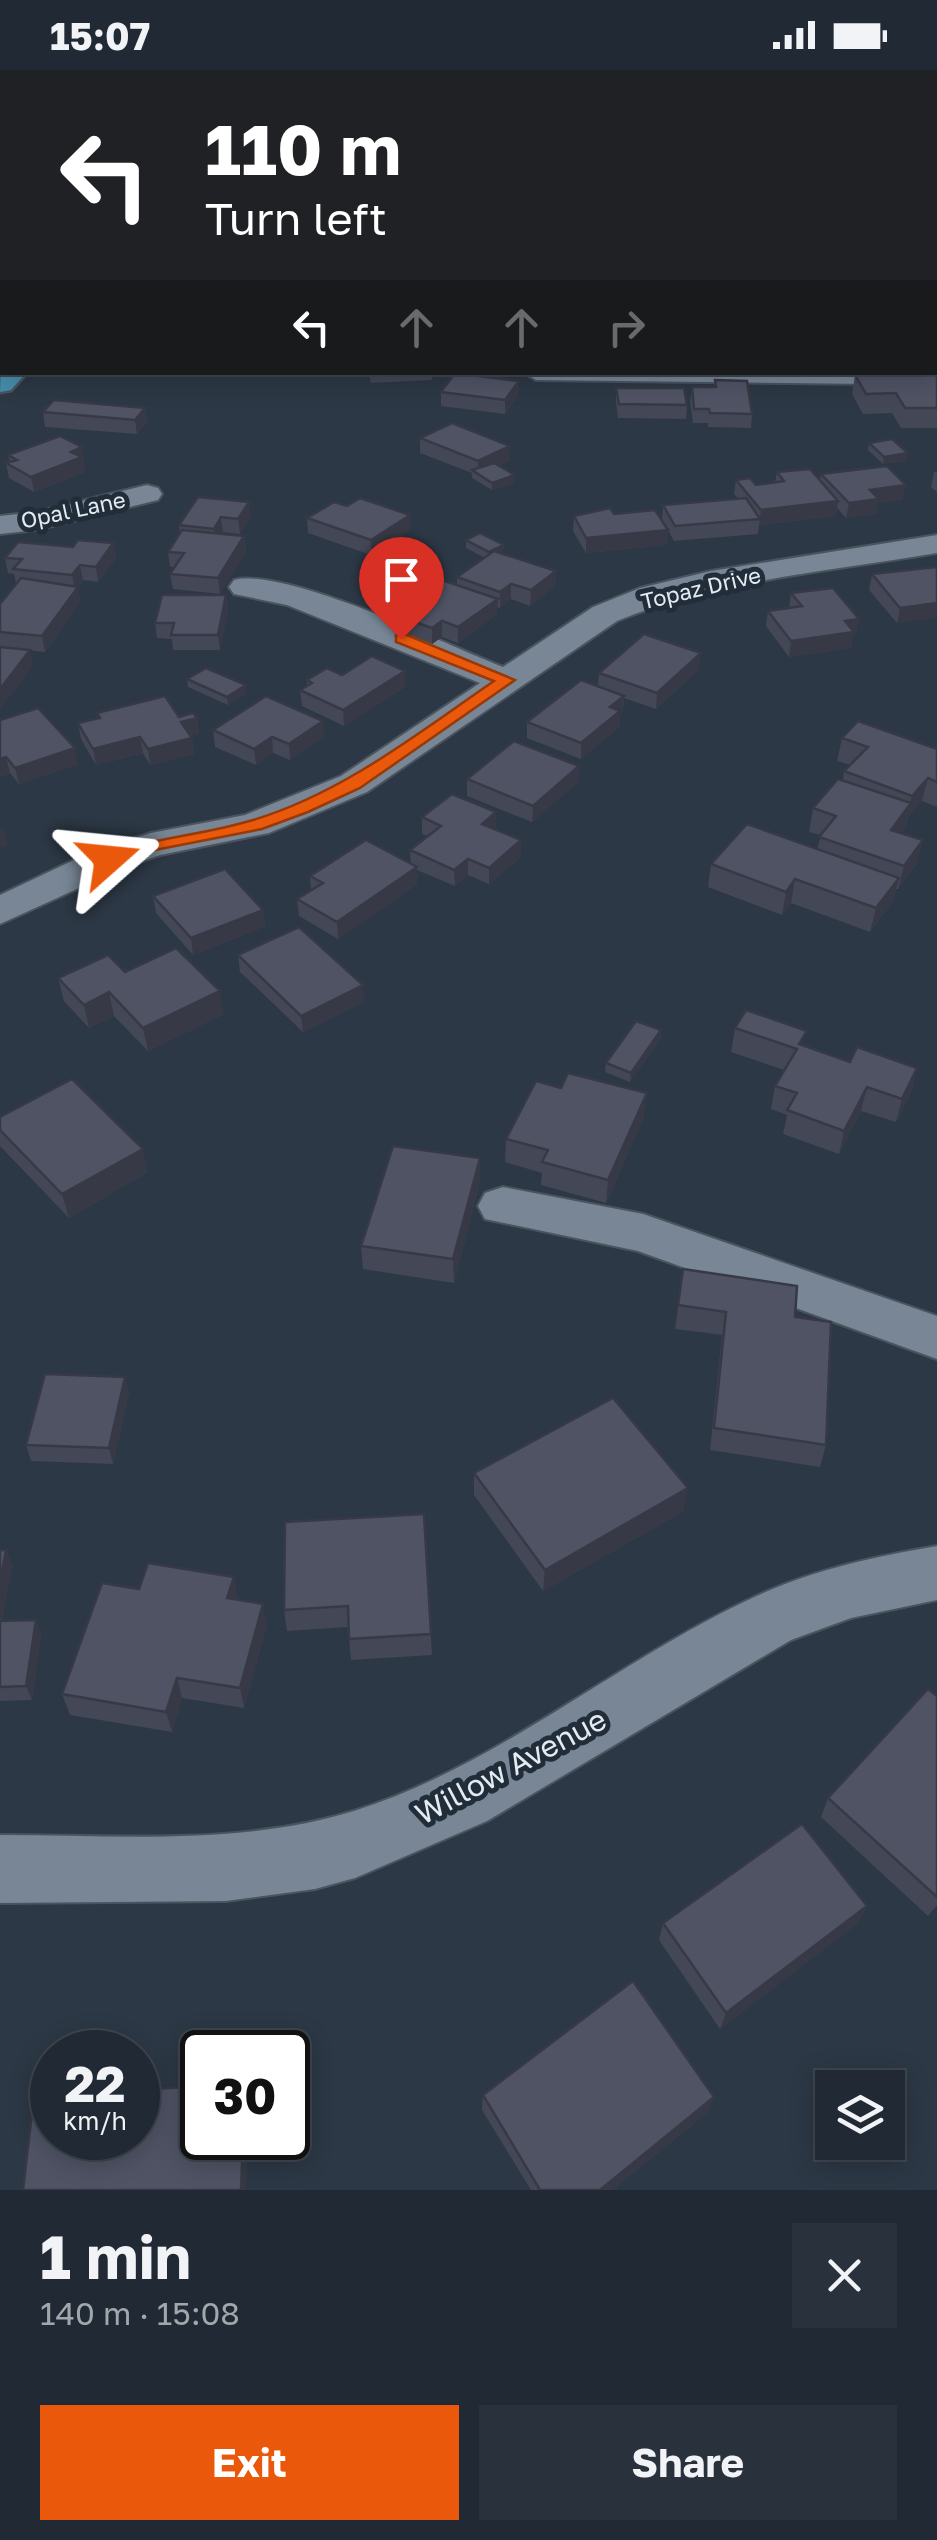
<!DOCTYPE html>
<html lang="en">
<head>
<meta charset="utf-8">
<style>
	:root { --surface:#212a34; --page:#29323c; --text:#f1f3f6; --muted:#a2a7ac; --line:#3e464f; --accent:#ea580c }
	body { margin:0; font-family:"Golos Text",sans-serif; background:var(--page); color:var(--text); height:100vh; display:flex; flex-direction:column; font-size:38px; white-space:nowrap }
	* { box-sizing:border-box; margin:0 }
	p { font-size:32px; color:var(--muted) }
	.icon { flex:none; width:55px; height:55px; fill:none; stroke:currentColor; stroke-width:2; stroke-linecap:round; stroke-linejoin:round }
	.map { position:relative; height:2120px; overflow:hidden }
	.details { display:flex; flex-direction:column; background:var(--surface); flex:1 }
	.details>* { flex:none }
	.top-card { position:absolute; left:0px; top:0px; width:938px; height:305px; box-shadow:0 5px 25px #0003,0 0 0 2px var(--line); background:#202124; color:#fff; overflow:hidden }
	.buttons { position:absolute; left:815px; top:2000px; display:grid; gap:20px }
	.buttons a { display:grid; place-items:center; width:90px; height:90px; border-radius:0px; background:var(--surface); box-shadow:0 5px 25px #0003,0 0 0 2px var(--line); font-size:50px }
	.speed { position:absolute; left:30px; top:1960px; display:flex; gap:20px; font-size:50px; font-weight:700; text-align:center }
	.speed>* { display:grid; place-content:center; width:130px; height:130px; border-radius:50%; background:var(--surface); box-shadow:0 5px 25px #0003,0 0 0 2px var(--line); line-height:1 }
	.speed small { font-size:25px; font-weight:400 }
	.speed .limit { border:5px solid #111; border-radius:15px; background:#fff; color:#111 }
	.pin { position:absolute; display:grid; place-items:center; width:85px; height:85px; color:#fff; margin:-102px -42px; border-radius:50% 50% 50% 0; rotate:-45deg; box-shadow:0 0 10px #0007 }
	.pin .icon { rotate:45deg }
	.me { position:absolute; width:110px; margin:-55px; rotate:72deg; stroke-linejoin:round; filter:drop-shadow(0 0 8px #0008) }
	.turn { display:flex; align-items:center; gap:35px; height:210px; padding:0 40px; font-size:45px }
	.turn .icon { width:130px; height:130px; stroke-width:2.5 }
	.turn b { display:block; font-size:70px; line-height:85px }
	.lanes { display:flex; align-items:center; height:95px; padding:0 40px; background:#0003; justify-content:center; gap:50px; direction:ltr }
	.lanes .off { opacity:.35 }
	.round { display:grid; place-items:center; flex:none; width:105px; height:105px; border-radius:0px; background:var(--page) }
	.head { display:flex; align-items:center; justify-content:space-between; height:170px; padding:0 40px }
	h1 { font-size:60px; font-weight:700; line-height:75px }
	.cta { display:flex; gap:20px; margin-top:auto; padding:20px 40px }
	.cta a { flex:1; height:115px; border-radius:0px; background:var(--accent); color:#fff; font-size:40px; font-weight:700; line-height:115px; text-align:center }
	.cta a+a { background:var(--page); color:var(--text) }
	.status { display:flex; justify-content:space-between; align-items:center; height:70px; padding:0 50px; background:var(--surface); direction:ltr }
	.status svg { height:28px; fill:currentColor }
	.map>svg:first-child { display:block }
</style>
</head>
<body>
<div class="status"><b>15:07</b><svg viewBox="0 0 49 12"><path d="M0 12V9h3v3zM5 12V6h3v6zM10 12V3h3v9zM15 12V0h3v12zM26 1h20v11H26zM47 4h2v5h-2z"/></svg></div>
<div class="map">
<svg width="937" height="2120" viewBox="0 0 937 2120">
	<rect width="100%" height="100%" fill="#2c3845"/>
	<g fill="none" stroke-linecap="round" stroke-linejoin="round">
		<g stroke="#4a545f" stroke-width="4">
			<g id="minor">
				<rect x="0" y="162" width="2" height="14"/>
				<polygon points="0,253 2,254 2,270 0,269"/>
				<polygon points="523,302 921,302 908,310 872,314 536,310"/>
				<polygon points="147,415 158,418 162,424 158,430 36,460 0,464 0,446 36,442"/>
				<path d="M937,465V483C830,501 718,510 617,551L367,722L269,763L160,785L123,798L0,854V825L95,780L151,763L245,745L341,706L480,613L287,535L234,524L229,517L234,510C286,497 447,575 503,597L593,537L640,518L711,501Z"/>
				<polygon points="503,1117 643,1144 937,1246 937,1289 638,1181 485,1149 478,1136 485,1123"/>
				<path d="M937,1476V1530L851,1548L791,1570L487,1751L355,1808L315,1819L226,1831L0,1833V1765C117,1765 241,1776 354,1741C497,1696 614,1593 748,1530C808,1501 872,1487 937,1476Z"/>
			</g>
		</g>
		<g stroke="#4a545f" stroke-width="5">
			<g id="major">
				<polygon points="937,136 937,152 935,153 935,137"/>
				<rect x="0" y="181" width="2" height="17"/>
				<polygon points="1,295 2,302 27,302 11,320 0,322"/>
			</g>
		</g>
		<use href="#minor" fill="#788695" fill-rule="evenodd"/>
		<use href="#major" fill="#468dab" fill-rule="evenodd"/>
	</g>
	<g fill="#444756">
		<polygon points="858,0 916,0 916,2 860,2"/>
		<polygon points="368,302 432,302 432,310 371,313"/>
		<polygon points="937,303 937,358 901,358 892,343 863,344 852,324 855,305"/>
		<polygon points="715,310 752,344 751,358 708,357 708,353 693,353 690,331 692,317 714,317"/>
		<polygon points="519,311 518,325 505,344 441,336 441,322"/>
		<polygon points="616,318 687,335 686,349 618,348 616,332"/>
		<polygon points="145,338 147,352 137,364 45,357 43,342"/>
		<polygon points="420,368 510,376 510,390 498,396 514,413 492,420 472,408 472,403 420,383"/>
		<polygon points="869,373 908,383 906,391 883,394 868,380"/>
		<polygon points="8,385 85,392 83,392 85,402 34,422 9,408 6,393 10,392"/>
		<polygon points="777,402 820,410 821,404 903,429 878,433 876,444 846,448 837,438 836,446 759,455 758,464 674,471 662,449 663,435 738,428 734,424 736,410 756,415 775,412"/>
		<polygon points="934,402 937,402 937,422 931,417"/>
		<polygon points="198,427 251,447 240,464 223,462 222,464 244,466 246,481 220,524 173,519 170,504 175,497 170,497 168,482 180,464 179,455"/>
		<polygon points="614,444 668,460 666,475 586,483 573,461 574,446"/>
		<polygon points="307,448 410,460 371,485 308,463"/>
		<polygon points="466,470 503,483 502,484 556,501 555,516 530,536 511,529 500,538 497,537 497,544 458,573 442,567 432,574 393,559 392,544 457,515 457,507 485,488 466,478"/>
		<polygon points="113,473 116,488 98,512 83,510 78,517 80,532 45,582 0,577 0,534 16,513 14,504 8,503 5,488 73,477"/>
		<polygon points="937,497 897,553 869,520 872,504"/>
		<polygon points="791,523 856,565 853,565 851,578 789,587 766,556 768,541 789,538"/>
		<polygon points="226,525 228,540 220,580 173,580 172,569 157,568 155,553"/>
		<polygon points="699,599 656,639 624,628 623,641 620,644 619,657 581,689 527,668 527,652 598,616 599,603"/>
		<polygon points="405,601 405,617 344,656 302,636 300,620 307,616 307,610 342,605"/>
		<polygon points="187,609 247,623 228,635 188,617"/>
		<polygon points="97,643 197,648 199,664 191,666 194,684 150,695 143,683 96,695 81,669 78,653 98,648"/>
		<polygon points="0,650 78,694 19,714 10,703 0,707"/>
		<polygon points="213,660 324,667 290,690 273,683 256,695 215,677"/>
		<polygon points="842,668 937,679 937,737 922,731 908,747 906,756 901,763 917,794 898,819 896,819 893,831 870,862 791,833 782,845 708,817 711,794 817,779 821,765 809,762 813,738 843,710 844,701 850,695 837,691"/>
		<polygon points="579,696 578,712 532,752 467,726 467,709"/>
		<polygon points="496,742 494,759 521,770 521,787 489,814 468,805 455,816 417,800 417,814 338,869 299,846 297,829 311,820 310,806 411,794 410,780 428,766 422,764 422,747"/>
		<polygon points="153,826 263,840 265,856 193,885 156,843"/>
		<polygon points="238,885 364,932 303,962 240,902"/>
		<polygon points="125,902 224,944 148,981 114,946 89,958 64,931 58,908"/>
		<polygon points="735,958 804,976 850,992 917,998 911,1022 896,1052 861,1041 839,1084 783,1064 787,1045 771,1039 775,1016 784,1000 731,982"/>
		<polygon points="661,960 660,969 630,1012 605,1002 606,993"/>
		<polygon points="0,1047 148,1102 69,1148 0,1076"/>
		<polygon points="644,1047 606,1133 541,1115 542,1103 505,1092 506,1069"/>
		<polygon points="480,1088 480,1111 454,1213 363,1199 361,1176"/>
		<polygon points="683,1199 795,1247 826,1375 820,1397 710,1380 722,1265 675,1259"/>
		<polygon points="125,1307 129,1323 113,1394 31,1391 26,1375"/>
		<polygon points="474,1403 684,1441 543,1521 474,1425"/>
		<polygon points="424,1444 432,1585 351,1590 348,1557 287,1561 284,1540"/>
		<polygon points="0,1480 6,1480 12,1496 2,1551 36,1550 41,1565 32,1630 0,1631"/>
		<polygon points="139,1519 238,1529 267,1555 244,1638 182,1628 172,1662 70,1645 62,1624"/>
		<polygon points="937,1626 937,1835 928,1846 821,1747 828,1728"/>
		<polygon points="867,1836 858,1853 720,1959 659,1870 663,1853"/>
		<polygon points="483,2025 708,2042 612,2120 531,2120 482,2040"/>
	</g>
	<g fill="#373a46">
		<rect x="878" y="0" width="38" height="2"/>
		<polygon points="519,311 518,325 505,344 505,330"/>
		<polygon points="145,338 147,352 137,364 135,350"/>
		<polygon points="510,376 510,390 478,405 478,391"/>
		<polygon points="82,377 85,402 34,422 31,407 71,382"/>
		<polygon points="908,383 906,391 883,394 884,387"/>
		<polygon points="515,405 514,413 492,420 492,413"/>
		<polygon points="906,415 903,429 878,433 876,444 846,448 849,433 870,420"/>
		<polygon points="838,431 836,446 759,455 761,440"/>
		<polygon points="249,432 251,447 240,464 238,449"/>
		<polygon points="410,445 410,460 371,485 371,470"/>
		<polygon points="221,447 223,462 216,474 214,459"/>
		<polygon points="668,460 666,475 586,483 586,468"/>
		<polygon points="244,466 246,481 220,524 218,508"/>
		<polygon points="113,473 116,488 98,512 96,497"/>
		<polygon points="504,475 503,483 489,489 489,482"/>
		<polygon points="80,495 83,510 78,517 80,532 45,582 42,566 75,520 72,505"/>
		<polygon points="556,501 555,516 530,536 531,520"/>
		<polygon points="511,514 511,529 500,538 500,522"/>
		<polygon points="226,525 228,540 220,580 218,565"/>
		<polygon points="498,529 497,544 458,573 458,557"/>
		<polygon points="937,533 937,548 897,553 900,538"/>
		<polygon points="859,549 856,565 853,565 851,578 789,587 791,571 845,551"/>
		<polygon points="442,551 442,567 432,574 432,558"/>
		<polygon points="30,580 33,596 0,640 0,619"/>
		<polygon points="701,583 699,599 656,639 657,623"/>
		<polygon points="405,601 405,617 344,656 343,640"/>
		<polygon points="246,615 247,623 228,635 227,627"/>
		<polygon points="624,626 623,641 620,644 619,657 581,689 581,673 610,637"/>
		<polygon points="197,648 199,664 184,668 181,652"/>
		<polygon points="323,651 324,667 290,690 289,674"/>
		<polygon points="140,667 143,683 96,695 93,679"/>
		<polygon points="272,667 273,683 256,695 254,679"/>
		<polygon points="192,668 194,684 150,695 148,679"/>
		<polygon points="75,678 78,694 19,714 15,698"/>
		<polygon points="6,687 10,703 0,707 0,689"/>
		<polygon points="579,696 578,712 532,752 533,736"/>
		<polygon points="928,708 922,731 908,747 906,756 886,783 891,760 909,736 912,726"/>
		<polygon points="496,742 496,758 481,770 482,754"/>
		<polygon points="4,758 8,775 0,778 0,760"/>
		<polygon points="521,770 521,787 489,814 489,798"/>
		<polygon points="923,770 917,794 898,819 904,796"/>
		<polygon points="468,789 468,805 455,816 454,800"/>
		<polygon points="417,797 417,814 338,869 337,852"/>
		<polygon points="899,808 893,831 870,862 876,838"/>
		<polygon points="795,809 791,833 782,845 786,822"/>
		<polygon points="263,840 265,856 193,885 191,868"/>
		<polygon points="363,915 364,932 303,962 301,946"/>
		<polygon points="220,921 224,944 148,981 143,958"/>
		<polygon points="109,922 114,946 89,958 84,935"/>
		<polygon points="661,960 660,969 630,1012 631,1003"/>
		<polygon points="917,998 911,1022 896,1052 902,1029"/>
		<polygon points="867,1017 861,1041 839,1084 844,1061"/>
		<polygon points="647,1023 644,1047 606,1133 608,1110"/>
		<polygon points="143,1079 148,1102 69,1148 62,1124"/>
		<polygon points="480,1088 480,1111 454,1213 453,1189"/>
		<polygon points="125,1307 129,1323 113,1394 109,1378"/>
		<polygon points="688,1418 684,1441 543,1521 545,1500"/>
		<polygon points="6,1480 12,1496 0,1564 0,1514"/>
		<polygon points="234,1507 238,1529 232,1549 227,1528"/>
		<polygon points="263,1534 267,1555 244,1638 240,1618"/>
		<polygon points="36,1550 41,1565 32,1630 26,1616"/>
		<polygon points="177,1608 182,1628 172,1662 166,1642"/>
		<polygon points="867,1836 858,1853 720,1959 726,1943"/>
		<polygon points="714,2027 708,2042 612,2120 600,2120"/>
		<polygon points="243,2068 248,2068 246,2120 241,2120"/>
	</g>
	<g fill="#4f5364" stroke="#373a46" stroke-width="2.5">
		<polygon points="329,0 354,0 356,2 330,2"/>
		<polygon points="589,0 636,0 632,2 586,2"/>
		<polygon points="758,0 785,0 790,2 747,2"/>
		<polygon points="793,0 840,0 844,2 798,2"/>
		<rect x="0" y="136" width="2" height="19"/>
		<polygon points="455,303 519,311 505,330 441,322"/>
		<polygon points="937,303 937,338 905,338 896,323 866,324 855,305"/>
		<polygon points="715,310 747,311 752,344 710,343 709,339 694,339 692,317 716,317"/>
		<polygon points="616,318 684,318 687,335 619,334"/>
		<polygon points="54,330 145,338 135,350 43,342"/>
		<polygon points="452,353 510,376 478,391 420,368"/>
		<polygon points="60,366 82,377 71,382 82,387 31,407 6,393 17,390 8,385"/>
		<polygon points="892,369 908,383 884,387 869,373"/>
		<polygon points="494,393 515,405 492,413 472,400"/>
		<polygon points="887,396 906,415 870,420 879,429 849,433 821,404"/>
		<polygon points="810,399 838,431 761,440 736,410 750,408 756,415 784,411 777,402"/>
		<polygon points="198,427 249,432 238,449 221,447 214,459 179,455"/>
		<polygon points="360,428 410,445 371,470 307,448 334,432 347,436"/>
		<polygon points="746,428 760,449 675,456 663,435"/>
		<polygon points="610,438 614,444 655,440 668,460 586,468 574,446"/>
		<polygon points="182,460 244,466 218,508 170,504 184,483 168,482"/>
		<polygon points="480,463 504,475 489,482 466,470"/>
		<polygon points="78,470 113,473 96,497 80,495 72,505 13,499 22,489 5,488 18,472 73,477"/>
		<polygon points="494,481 556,501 531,520 511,514 500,522 457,507"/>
		<polygon points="937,497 937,533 900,538 872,504"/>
		<polygon points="21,508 78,517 42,566 0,562 0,534"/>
		<polygon points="442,510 498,529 458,557 442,551 432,558 392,544"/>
		<polygon points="833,518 859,549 845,551 854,562 791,571 768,541 802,536 791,523"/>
		<polygon points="162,525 226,525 218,565 171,565 174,553 155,553"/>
		<polygon points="644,564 701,583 657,623 599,603"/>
		<polygon points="0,577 30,580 0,619"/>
		<polygon points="372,586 405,601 343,640 300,620 312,613 307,610 327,598 342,605"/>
		<polygon points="206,598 246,615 227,627 187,609"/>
		<polygon points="581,610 624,626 610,637 620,641 581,673 527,652"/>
		<polygon points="165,626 179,647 193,643 197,648 181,652 192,668 148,679 140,667 93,679 78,653 100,648 97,643"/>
		<polygon points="266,626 323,651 289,674 272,667 254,679 213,660"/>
		<polygon points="38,638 75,678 15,698 6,687 0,689 0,650"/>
		<polygon points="858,651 937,679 937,712 928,708 912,726 844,701 868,677 842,668"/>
		<polygon points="514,671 579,696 533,736 467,709"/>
		<polygon points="838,709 911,733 891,760 923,770 904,796 819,767 836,746 813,738"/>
		<polygon points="452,724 496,742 482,754 521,770 489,798 468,789 454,800 410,780 441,756 422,747"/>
		<polygon points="747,754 899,808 876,838 795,809 786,822 711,794"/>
		<polygon points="366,770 417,797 337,852 297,829 323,813 310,806"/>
		<polygon points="225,799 263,840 191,868 153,826"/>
		<polygon points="299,857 363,915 301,946 238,885"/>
		<polygon points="176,878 220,921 143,958 109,922 84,935 58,908 108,885 125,902"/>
		<polygon points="746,940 807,961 799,974 850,992 857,977 917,998 902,1029 867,1017 844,1061 787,1040 797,1023 775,1016 797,979 735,958"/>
		<polygon points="636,951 661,960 631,1003 606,993"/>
		<polygon points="568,1003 647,1023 608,1110 542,1092 548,1080 506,1069 536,1011 561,1018"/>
		<polygon points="72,1009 143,1079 62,1124 0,1060 0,1047"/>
		<polygon points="393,1076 480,1088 453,1189 361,1176"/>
		<polygon points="683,1199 797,1216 795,1247 831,1252 826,1375 714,1358 726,1242 678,1235"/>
		<polygon points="45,1304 125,1307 109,1378 26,1375"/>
		<polygon points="613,1328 688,1418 545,1500 474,1403"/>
		<polygon points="424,1444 431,1564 349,1569 348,1536 284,1540 285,1452"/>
		<polygon points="0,1480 6,1480 0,1514"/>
		<polygon points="148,1493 234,1507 227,1528 263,1534 240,1618 177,1608 166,1642 62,1624 102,1513 139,1519"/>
		<polygon points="36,1550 26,1616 0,1617 0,1551"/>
		<polygon points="928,1619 937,1626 937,1827 828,1728"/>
		<polygon points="802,1754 867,1836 726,1943 663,1853"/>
		<polygon points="633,1911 714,2027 600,2120 540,2120 483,2025"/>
		<polygon points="202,2016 202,2068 243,2068 241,2120 23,2120 34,2025 52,2024 52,2068 138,2068 138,2020"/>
	</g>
	<path fill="#ea580c" stroke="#983908" stroke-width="2.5" d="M396,565H407L515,610L360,718L308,742L262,759L155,780L109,795L102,793V785C152,768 204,765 253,750C343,723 418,663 494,611L396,572Z"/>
	<g text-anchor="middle" stroke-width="10" stroke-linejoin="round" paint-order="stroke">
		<g font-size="22" fill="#e3ebf3" stroke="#222d3a">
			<text transform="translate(73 440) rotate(-12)" y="8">Opal Lane</text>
			<text transform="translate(701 518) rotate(-13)" y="8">Topaz Drive</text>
		</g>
		<g font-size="30" fill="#e3ebf3" stroke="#222d3a">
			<text transform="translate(511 1697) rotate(-28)" y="10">Willow Avenue</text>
		</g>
	</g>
</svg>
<div class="buttons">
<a><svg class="icon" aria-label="layers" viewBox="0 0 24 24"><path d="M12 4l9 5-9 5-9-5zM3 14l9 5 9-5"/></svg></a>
</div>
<div class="speed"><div>22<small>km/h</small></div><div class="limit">30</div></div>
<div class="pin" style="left:401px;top:569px;background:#d93025"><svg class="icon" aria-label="arrive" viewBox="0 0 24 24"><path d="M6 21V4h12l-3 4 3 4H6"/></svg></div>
<svg class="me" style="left:109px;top:789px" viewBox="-20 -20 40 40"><path d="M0-17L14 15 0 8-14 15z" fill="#ea580c" stroke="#fff" stroke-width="4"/></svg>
<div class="top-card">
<div class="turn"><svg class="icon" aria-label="left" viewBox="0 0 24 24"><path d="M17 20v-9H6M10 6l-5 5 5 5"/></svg><div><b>110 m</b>Turn left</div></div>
<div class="lanes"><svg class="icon" aria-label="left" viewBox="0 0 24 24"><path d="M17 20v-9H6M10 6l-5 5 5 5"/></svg><svg class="icon off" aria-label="ahead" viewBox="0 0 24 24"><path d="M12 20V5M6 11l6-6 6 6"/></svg><svg class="icon off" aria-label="ahead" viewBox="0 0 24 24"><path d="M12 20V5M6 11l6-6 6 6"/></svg><svg class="icon off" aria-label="right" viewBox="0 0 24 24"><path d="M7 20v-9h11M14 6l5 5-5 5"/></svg></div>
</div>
</div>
<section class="details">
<div class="head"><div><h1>1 min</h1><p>140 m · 15:08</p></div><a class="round"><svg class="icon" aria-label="close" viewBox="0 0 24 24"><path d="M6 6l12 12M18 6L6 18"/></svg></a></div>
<div class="cta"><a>Exit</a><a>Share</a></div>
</section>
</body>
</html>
